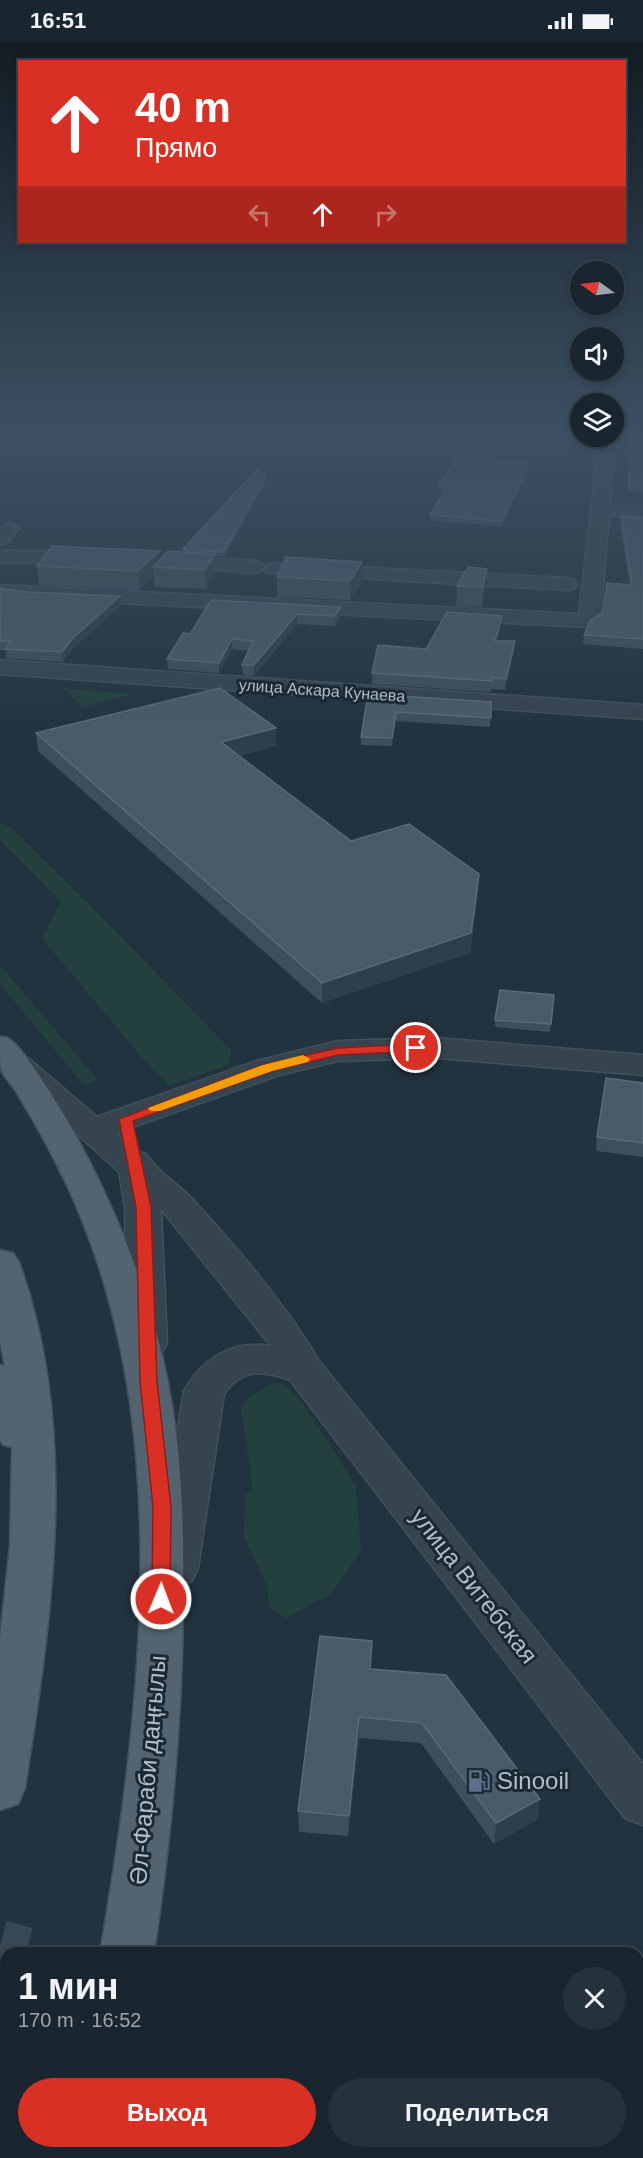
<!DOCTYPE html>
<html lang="ru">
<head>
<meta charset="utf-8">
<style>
	:root { --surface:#19262f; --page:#26323b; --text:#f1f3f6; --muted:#9fa5aa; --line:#37434b; --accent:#d93025 }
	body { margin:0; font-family:Arial,sans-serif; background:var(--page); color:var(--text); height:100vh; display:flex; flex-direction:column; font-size:22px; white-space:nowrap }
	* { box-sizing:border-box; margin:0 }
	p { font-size:20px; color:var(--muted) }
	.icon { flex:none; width:33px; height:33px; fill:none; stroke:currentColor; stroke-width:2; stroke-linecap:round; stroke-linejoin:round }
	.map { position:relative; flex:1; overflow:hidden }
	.sheet { position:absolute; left:0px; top:1905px; width:644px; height:212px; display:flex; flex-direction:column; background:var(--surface); border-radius:18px 18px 0 0; box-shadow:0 3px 9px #0003,0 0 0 2px var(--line) }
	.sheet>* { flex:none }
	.top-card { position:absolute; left:18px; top:18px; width:608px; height:183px; border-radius:0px; box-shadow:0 3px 9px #0003,0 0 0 2px var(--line); background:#d93025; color:#fff; overflow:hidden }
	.needle { width:39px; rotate:284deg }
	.buttons { position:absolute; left:570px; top:219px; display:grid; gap:12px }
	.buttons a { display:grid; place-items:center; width:54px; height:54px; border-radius:50%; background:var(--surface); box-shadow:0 3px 9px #0003,0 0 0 2px var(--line); font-size:30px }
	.pin { position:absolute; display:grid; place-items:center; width:51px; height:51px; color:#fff; margin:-26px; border:3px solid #fff; border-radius:50%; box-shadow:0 2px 6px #0007 }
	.me { position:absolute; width:66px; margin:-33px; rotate:1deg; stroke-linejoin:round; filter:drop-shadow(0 0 4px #0008) }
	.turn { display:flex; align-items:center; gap:21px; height:126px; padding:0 18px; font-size:27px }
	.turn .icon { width:78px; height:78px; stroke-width:2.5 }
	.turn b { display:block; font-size:42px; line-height:51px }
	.lanes { display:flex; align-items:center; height:57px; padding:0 18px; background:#0003; justify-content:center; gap:30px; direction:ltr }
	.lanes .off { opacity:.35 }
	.round { display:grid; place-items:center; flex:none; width:63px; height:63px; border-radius:32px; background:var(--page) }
	.summary { display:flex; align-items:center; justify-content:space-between; height:102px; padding:0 18px }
	h1 { font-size:36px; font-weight:700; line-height:45px }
	.cta { display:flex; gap:12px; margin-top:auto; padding:12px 18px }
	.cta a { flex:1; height:69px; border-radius:36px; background:var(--accent); color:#fff; font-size:24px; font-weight:700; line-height:69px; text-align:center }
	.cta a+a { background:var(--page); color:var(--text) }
	.status { display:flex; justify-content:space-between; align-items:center; height:42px; padding:0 30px; background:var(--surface); direction:ltr }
	.status svg { height:16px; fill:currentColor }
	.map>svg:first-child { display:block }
</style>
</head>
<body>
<div class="status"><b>16:51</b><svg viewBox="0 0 49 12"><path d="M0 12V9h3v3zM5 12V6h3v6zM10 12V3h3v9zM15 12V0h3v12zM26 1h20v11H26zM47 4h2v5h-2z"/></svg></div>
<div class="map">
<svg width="643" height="2116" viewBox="0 0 643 2116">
	<rect width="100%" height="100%" fill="#21333f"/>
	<g fill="#23403e">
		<polygon points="63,646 133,652 82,665"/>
		<polygon points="0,780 10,785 90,863 231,1008 229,1023 169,1044 144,1018 45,900 43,894 61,860 0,798"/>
		<polygon points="0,923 98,1038 84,1043 0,942"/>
		<polygon points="274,1341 285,1343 303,1362 356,1444 361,1509 331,1552 286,1576 270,1566 267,1544 244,1495 245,1453 253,1449 241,1366 250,1354"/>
		<polygon points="638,1956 643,1962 643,2116 604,2116 600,2111 638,2110"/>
	</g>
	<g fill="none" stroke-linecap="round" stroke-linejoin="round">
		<g stroke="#364854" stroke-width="52" stroke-dasharray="52 26" stroke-linecap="butt">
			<polyline points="0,1904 26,1911"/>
			<polyline points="0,1997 6,1998"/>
		</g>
		<g stroke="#41505b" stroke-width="3">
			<g id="minor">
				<polygon points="599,398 615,398 610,463 643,464 643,476 609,474 600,579 596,583 589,585 0,555 0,543 579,572"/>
				<polygon points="10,480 19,486 7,501 0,503 0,486"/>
				<polygon points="0,509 88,509 98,515 88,521 0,521"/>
				<polygon points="170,514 254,519 261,521 264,525 261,529 254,531 163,524 160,520"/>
				<polygon points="274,521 567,536 574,538 577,542 574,546 567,548 267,531 264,527 267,523"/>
				<polygon points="0,618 643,663 643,677 0,632"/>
				<path d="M436,996L643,1013V1033L436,1016L338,1019L279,1033L116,1091L138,1110L146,1112C159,1132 180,1143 195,1160C239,1208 286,1263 319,1319L643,1722V1783L625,1776L290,1338C263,1328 242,1326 224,1352L198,1526L192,1539L176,1544L160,1539L154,1526L184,1349C203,1316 232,1298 271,1304L161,1167L167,1301L161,1311L147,1315L133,1311L127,1301L125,1165L119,1130L2,1024L7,1017L18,1014L29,1017L97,1075L257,1019L338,999Z"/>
			</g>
		</g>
		<g stroke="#41505b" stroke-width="3">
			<g id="major">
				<path d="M0,995C3,995 7,995 9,997C23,1004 64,1072 73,1088C116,1167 151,1252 168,1341C183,1416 184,1492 183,1568C182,1683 171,1797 154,1911H100C136,1701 166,1462 108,1255C95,1208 77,1161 54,1117C43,1095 30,1073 17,1051C12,1043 5,1036 1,1028C0,1019 0,1004 0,995Z"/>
				<path d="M0,1208L13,1211L19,1220C80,1388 52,1574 25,1746L18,1762L0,1768V1596L10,1504L12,1405L3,1403L0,1397V1323L5,1324L0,1299Z"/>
				<polygon points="63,2110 122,2110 122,2116 62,2116"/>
				<polygon points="330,2110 395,2110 398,2116 332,2116"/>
				<polygon points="475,2110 538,2110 541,2116 477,2116"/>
			</g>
		</g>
		<use href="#minor" fill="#35444f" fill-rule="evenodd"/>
		<use href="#major" fill="#53636f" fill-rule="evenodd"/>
	</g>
	<g fill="#3b4f5d">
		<polygon points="626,398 643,398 643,452 629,451 629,415 625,414"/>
		<polygon points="530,425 501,484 430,479 430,473 444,449 439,449 439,444"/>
		<polygon points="267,434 267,439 224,515 215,514 215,531 206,547 154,545 154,534 139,548 39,543 37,524 160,509 160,518 183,510 183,507"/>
		<polygon points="621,474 643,475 643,607 583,602 584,593 603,570 630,543 620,483"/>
		<polygon points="487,527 486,546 482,565 456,564 457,544"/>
		<polygon points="277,535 362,539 350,558 277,555"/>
		<polygon points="0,546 26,550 120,554 121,563 73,606 63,620 6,616 6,609 0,608"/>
		<polygon points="211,558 341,565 340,575 335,584 297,582 254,634 243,633 242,623 249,609 232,607 219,631 168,627 167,617 190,592"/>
		<polygon points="502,574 501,584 497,599 514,610 505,648 491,647 491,650 372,642 372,631"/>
		<polygon points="368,652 491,660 490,685 396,679 392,704 361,703 361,695"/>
		<polygon points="36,691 276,704 239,714 351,799 478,851 470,911 322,961 38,709"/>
		<polygon points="554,953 550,990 495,985 495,978"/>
		<polygon points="643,1041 643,1115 596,1109 597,1095"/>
		<polygon points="371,1627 538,1777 494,1802 421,1701 359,1696 348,1794 299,1790 298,1769"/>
		<polygon points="638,1939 643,1940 643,2009 638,2003"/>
	</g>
	<g fill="#2b3f4c">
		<polygon points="530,420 530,425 501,484 502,479"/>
		<polygon points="267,434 267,439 224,515 224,510"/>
		<polygon points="160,509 161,526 153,525 154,534 139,548 137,529"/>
		<polygon points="215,512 215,531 206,547 205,528"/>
		<polygon points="362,520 362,539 350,558 350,539"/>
		<polygon points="487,527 486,546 482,565 483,545"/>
		<polygon points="120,554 121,563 73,606 63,620 62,610 72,597"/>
		<polygon points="341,565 340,575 335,584 335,574"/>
		<polygon points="297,572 297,582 254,634 254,623"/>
		<polygon points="502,574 501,584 494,609 495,599"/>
		<polygon points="232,597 232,607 219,631 219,621"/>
		<polygon points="515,599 514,610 505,648 506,637"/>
		<polygon points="396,670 396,679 392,704 392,696"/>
		<polygon points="276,686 276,704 221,719 221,700"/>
		<polygon points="479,832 478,851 470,911 322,961 322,941"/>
		<polygon points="359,1675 359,1696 348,1794 349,1774"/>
		<polygon points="540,1757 538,1777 494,1802 496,1781"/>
	</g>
	<g fill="#475b69" stroke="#586b78" stroke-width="1.5">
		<polygon points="626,398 643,398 643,446 629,445 630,409 625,408"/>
		<polygon points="457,415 530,420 502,479 430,473 447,445 439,444"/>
		<polygon points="257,427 267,434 224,510 183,507"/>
		<polygon points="621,474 643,475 643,597 584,593 591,578 603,570 607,541 632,543"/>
		<polygon points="52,504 160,509 137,529 37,524"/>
		<polygon points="168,509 215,512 205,528 153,525"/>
		<polygon points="286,515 362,520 350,539 277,535"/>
		<polygon points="468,525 487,527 483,545 457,544"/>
		<polygon points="0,546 26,550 120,554 72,597 62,610 5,607 11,599 0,599"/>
		<polygon points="211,558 341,565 335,574 297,572 254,623 242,623 253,599 232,597 219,621 167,617 183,591 190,592"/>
		<polygon points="447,570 502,574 495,599 515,599 506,637 492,636 492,639 372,631 378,603 426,607"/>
		<polygon points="220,646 276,686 221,700 351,799 409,782 479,832 471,891 322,941 36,691"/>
		<polygon points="368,652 491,660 491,676 396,670 392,696 361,695"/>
		<polygon points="500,948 554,953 551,982 495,978"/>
		<polygon points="606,1036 643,1041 643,1101 597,1095"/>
		<polygon points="320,1594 372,1599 370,1627 446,1633 540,1757 496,1781 422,1681 359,1675 349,1774 298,1769"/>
		<polygon points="640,1937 643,1940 643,2000 638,1993 638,1939"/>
	</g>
	<linearGradient id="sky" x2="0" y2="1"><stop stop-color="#121c23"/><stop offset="0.57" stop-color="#3d5063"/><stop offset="1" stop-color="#3d5063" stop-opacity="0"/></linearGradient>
	<rect width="643" height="694" fill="url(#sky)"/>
	<polygon fill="#d93025" stroke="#8d1f18" stroke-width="1.5" points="416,1002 422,1006 420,1009 338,1013 272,1029 133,1079 151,1165 157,1339 171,1465 170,1557 168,1562 161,1564 154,1562 152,1557 153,1465 140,1339 136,1165 119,1077 263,1023 338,1006"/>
	<polygon fill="#f59e0b" points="303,1013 310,1017 308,1020 272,1029 160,1069 150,1069 148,1066 263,1023"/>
	<defs>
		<g id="fuel-bare" transform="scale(1.8)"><path d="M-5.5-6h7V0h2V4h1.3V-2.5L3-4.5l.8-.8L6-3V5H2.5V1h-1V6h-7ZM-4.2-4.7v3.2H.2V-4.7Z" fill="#5c6f8a" stroke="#1a2934" stroke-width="2.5" paint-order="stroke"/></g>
	</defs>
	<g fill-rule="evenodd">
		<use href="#fuel-bare" x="479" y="1739"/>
	</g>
	<g text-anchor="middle" stroke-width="6" stroke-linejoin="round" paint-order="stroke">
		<g font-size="16" fill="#b0bfca" stroke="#1a2934">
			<text transform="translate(322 648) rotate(4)" y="6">улица Аскара Кунаева</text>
		</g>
		<g font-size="24" fill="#b0bfca" stroke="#1a2934">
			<text transform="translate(474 1544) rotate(52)" y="8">улица Витебская</text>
			<text transform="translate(148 1728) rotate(-85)" y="8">Әл-Фараби даңғылы</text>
		</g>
		<g font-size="24" fill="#b0bfca" stroke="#1a2934" text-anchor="start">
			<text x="497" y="1747">Sinooil</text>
		</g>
	</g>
</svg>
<div class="buttons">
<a><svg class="needle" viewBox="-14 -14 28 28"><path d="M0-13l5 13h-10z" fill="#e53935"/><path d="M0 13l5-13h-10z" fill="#9fa5aa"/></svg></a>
<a><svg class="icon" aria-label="sound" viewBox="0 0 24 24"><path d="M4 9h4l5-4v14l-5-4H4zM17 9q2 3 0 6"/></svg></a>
<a><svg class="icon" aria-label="layers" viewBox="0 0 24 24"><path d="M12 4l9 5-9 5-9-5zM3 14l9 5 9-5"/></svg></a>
</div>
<div class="pin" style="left:416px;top:1006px;background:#d93025"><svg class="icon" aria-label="arrive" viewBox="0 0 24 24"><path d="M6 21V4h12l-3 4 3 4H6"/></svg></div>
<svg class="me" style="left:161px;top:1557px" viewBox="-20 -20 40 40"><circle r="17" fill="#d93025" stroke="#fff" stroke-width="3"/><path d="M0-11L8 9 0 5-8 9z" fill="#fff"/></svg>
<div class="top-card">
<div class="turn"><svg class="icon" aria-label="ahead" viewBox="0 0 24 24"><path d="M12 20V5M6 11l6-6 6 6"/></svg><div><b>40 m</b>Прямо</div></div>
<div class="lanes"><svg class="icon off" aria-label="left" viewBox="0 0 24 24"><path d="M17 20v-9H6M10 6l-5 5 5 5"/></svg><svg class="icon" aria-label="ahead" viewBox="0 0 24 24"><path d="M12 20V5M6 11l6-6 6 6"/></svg><svg class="icon off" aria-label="right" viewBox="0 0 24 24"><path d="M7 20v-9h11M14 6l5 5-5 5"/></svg></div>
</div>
<section class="sheet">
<div class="summary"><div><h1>1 мин</h1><p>170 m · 16:52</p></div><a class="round"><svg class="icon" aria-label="close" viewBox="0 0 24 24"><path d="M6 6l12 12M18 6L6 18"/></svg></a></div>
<div class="cta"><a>Выход</a><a>Поделиться</a></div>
</section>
</div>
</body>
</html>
